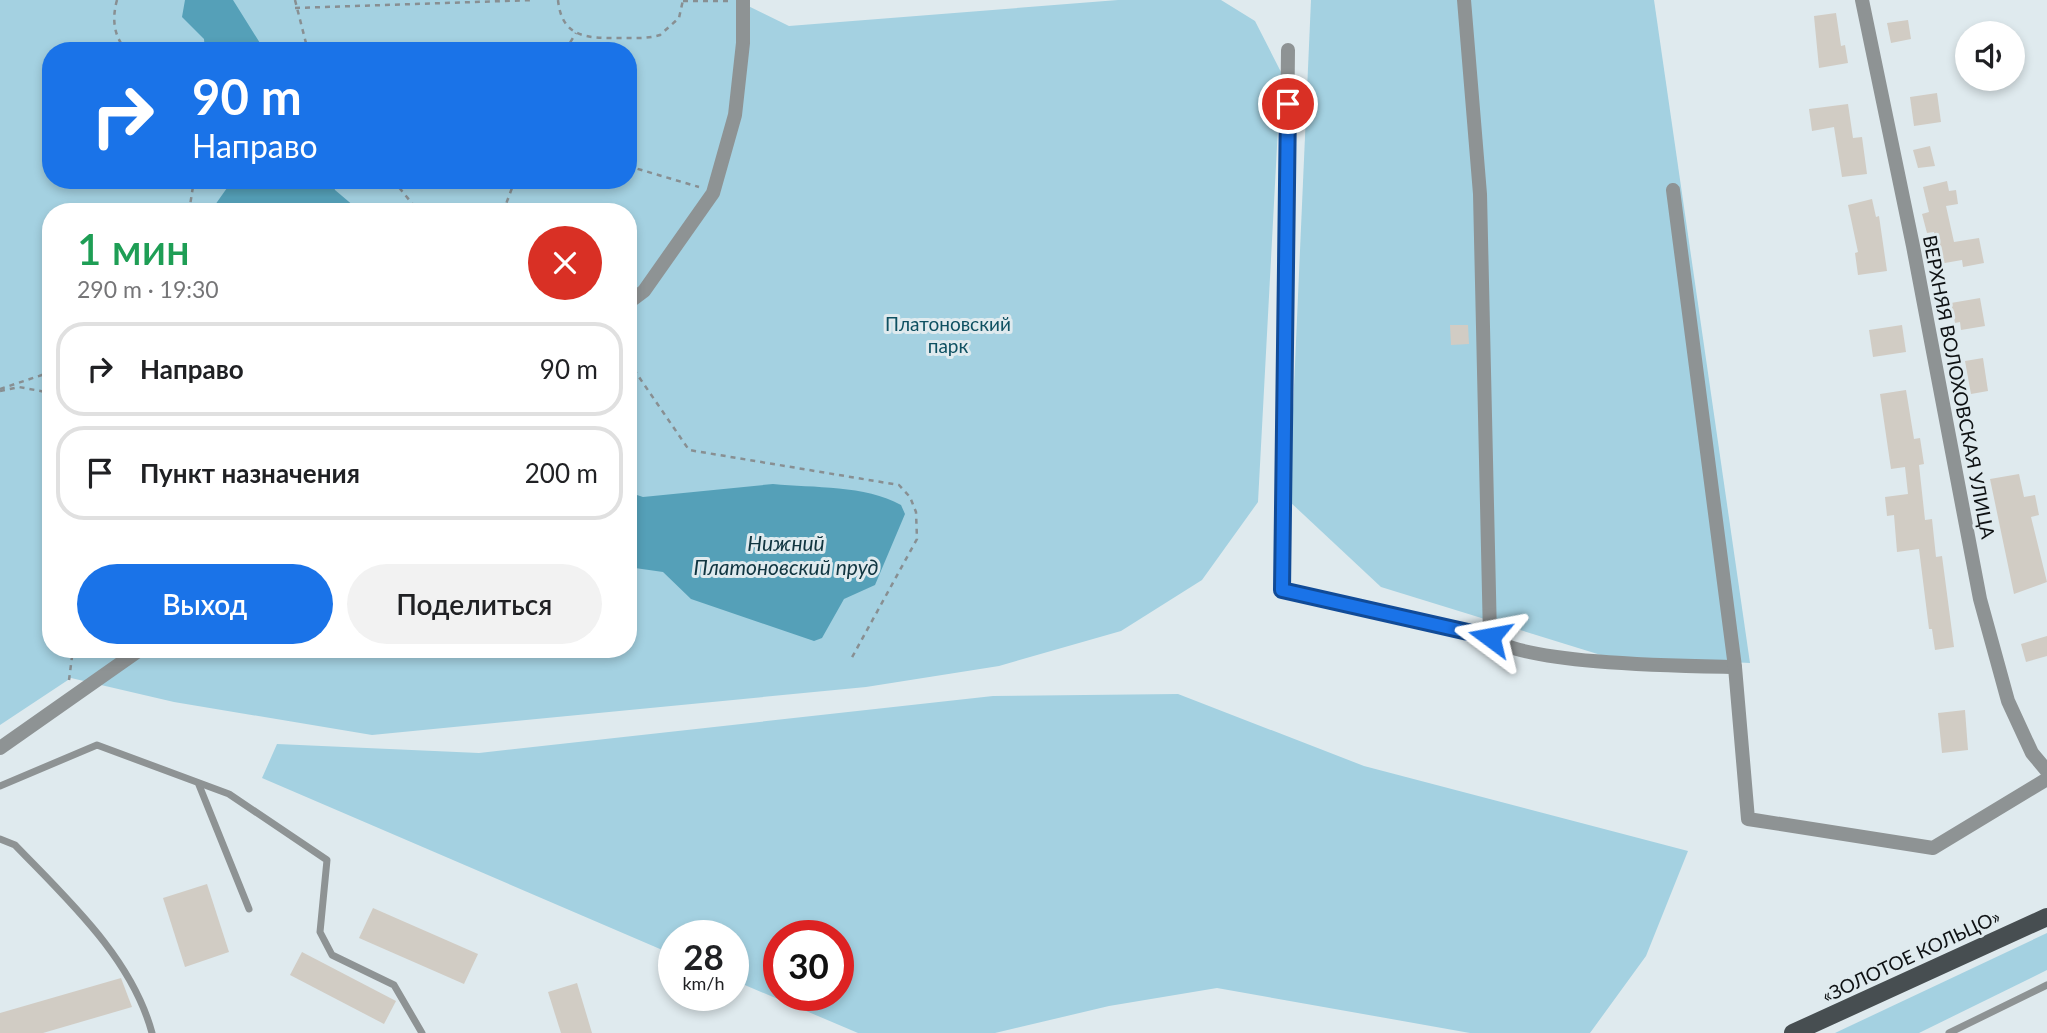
<!DOCTYPE html>
<html lang="ru">
<head>
<meta charset="utf-8">
<style>
	:root { --surface:#fff; --page:#f2f2f2; --text:#202124; --muted:#757577; --line:#e0e0e0; --accent:#1a73e8 }
	body { margin:0; font-family:Lato,sans-serif; background:var(--page); color:var(--text); height:100vh; display:flex; flex-direction:column; font-size:26px; white-space:nowrap }
	* { box-sizing:border-box; margin:0 }
	p { font-size:23px; color:var(--muted) }
	.icon { flex:none; width:38px; height:38px; fill:none; stroke:currentColor; stroke-width:2; stroke-linecap:round; stroke-linejoin:round }
	.map { position:relative; flex:1; overflow:hidden }
	.sheet { position:absolute; left:42px; top:203px; width:595px; height:455px; display:flex; flex-direction:column; background:var(--surface); border-radius:28px; box-shadow:0 4px 10px #0003 }
	.sheet>* { flex:none }
	.guide { position:absolute; left:42px; top:42px; width:595px; height:147px; border-radius:28px; box-shadow:0 4px 10px #0003; background:#1a73e8; color:#fff; overflow:hidden }
	.fabs { position:absolute; left:1955px; top:21px; display:grid; gap:14px }
	.fabs a { display:grid; place-items:center; width:70px; height:70px; border-radius:50%; background:var(--surface); box-shadow:0 4px 10px #0003; font-size:35px }
	.speed { position:absolute; left:658px; top:920px; display:flex; gap:14px; font-size:35px; font-weight:700; text-align:center }
	.speed>* { display:grid; place-content:center; width:91px; height:91px; border-radius:50%; background:var(--surface); box-shadow:0 4px 10px #0003; line-height:1 }
	.speed small { font-size:18px; font-weight:400 }
	.speed .limit { border:10px solid #d22; background:#fff; color:#111 }
	.pin { position:absolute; display:grid; place-items:center; width:60px; height:60px; color:#fff; margin:-30px; border:4px solid #fff; border-radius:50%; box-shadow:0 2px 7px #0007 }
	.me { position:absolute; width:77px; margin:-38px; rotate:283deg; stroke-linejoin:round; filter:drop-shadow(0 0 5px #0008) }
	.turn { display:flex; align-items:center; gap:24px; height:147px; padding:0 35px; font-size:32px }
	.turn .icon { width:91px; height:91px; stroke-width:2.5 }
	.turn b { display:block; font-size:49px; line-height:60px }
	.round { display:grid; place-items:center; flex:none; width:74px; height:74px; border-radius:37px; background:var(--page) }
	.overview { display:flex; align-items:center; justify-content:space-between; height:119px; padding:0 35px }
	h1 { font-size:42px; font-weight:600; line-height:52px; color:#1e9e55 }
	.button { display:flex; gap:14px; margin-top:auto; padding:14px 35px }
	.button a { flex:1; height:80px; border-radius:42px; background:var(--accent); color:#fff; font-size:28px; font-weight:600; line-height:80px; text-align:center }
	.button a+a { background:var(--page); color:var(--text) }
	ul { padding:0; list-style:none }
	li { display:flex; align-items:center; gap:21px; height:94px; margin:0 14px 10px; padding:0 21px; border:4px solid var(--line); border-radius:28px }
	li div { flex:1 }
	li b { display:block; font-size:26px }
	li em { font-style:normal }
	.map>svg:first-child { display:block }
</style>
</head>
<body>
<div class="map">
<svg width="2047" height="1033" viewBox="0 0 2047 1033">
	<rect width="100%" height="100%" fill="#dfeaee"/>
	<g fill="#a4d1e1" fill-rule="evenodd">
		<path d="M0,0H736L789,26L1118,0H1221L1255,21L1281,72L1258,502L1202,580L1121,631L999,666L866,687L372,735L174,702L71,678L0,725ZM51,51H628V180H51ZM51,212H628V649H51Z"/>
		<polygon points="1311,0 1654,0 1750,663 1604,656 1381,587 1289,501"/>
		<path d="M1178,694L1364,766L1688,851L1646,956L1590,1033H1470L1217,988L1109,1006L995,1033H858L733,980V936H674V955L262,778L277,744L479,753L993,696ZM838,936V996H779V936Z"/>
		<polygon points="2047,933 2047,970 1919,1033 1835,1033"/>
	</g>
	<g fill="#55a0b8">
		<polygon points="185,0 233,0 265,51 205,51 204,39 182,17"/>
		<polygon points="229,180 332,180 335,190 361,212 210,212 227,188"/>
		<path d="M773,484C814,488 865,485 901,505L905,514L875,585L844,599L822,638L814,641L691,599L663,572L628,567V492L643,497Z"/>
	</g>
	<g fill="#d1ccc4">
		<polygon points="1836,13 1841,46 1845,45 1848,63 1819,68 1814,16"/>
		<polygon points="1908,20 1911,39 1891,43 1887,23"/>
		<polygon points="1937,93 1941,122 1914,126 1910,97"/>
		<polygon points="1848,104 1853,138 1862,137 1867,174 1842,177 1834,127 1812,131 1809,109"/>
		<polygon points="1930,146 1935,166 1918,168 1913,150"/>
		<polygon points="1947,181 1949,191 1956,190 1958,204 1946,206 1954,242 1979,238 1984,263 1963,267 1962,260 1939,264 1934,232 1927,233 1922,214 1929,212 1923,187"/>
		<polygon points="1872,199 1876,217 1879,216 1887,271 1858,275 1855,253 1858,252 1848,205"/>
		<polygon points="1980,298 1985,326 1961,330 1960,322 1955,323 1951,303"/>
		<polygon points="1450,325 1468,325 1469,344 1451,345"/>
		<polygon points="1902,325 1906,352 1873,357 1869,330"/>
		<polygon points="1983,358 1988,391 1971,394 1965,361"/>
		<polygon points="1906,390 1914,439 1920,438 1924,464 1919,465 1925,520 1932,519 1936,557 1942,556 1954,647 1935,650 1932,629 1929,629 1919,549 1897,552 1894,515 1887,516 1885,497 1908,494 1905,467 1891,469 1880,394"/>
		<polygon points="2019,474 2024,497 2035,495 2039,515 2031,517 2047,582 2014,594 1990,479"/>
		<polygon points="2047,636 2047,656 2026,662 2021,644"/>
		<polygon points="1965,710 1968,750 1942,753 1938,713"/>
		<polygon points="207,884 229,952 185,967 163,898"/>
		<polygon points="373,908 478,954 464,984 359,938"/>
		<polygon points="302,952 396,1001 384,1024 290,975"/>
		<polygon points="121,978 132,1007 43,1033 0,1033 0,1013"/>
		<polygon points="577,983 592,1033 561,1033 548,992"/>
	</g>
	<g fill="none" stroke-linecap="round" stroke-linejoin="round">
		<g stroke="#888f92" stroke-width="2.5" stroke-dasharray="5 5" stroke-linecap="butt">
			<path d="M117,0C112,18 113,36 127,51"/>
			<polyline points="295,0 308,51"/>
			<path d="M558,0C562,39 588,38 621,38C634,38 647,39 660,35L679,18L683,0"/>
			<polyline points="683,1 729,1"/>
			<polyline points="295,8 534,0"/>
			<polyline points="565,51 576,33"/>
			<polyline points="628,166 699,187"/>
			<polyline points="393,180 419,212"/>
			<polyline points="189,212 194,180"/>
			<polyline points="503,212 515,180"/>
			<polyline points="628,361 689,450 899,485 910,497 916,512 917,539 850,661"/>
			<polyline points="0,389 51,372"/>
			<polyline points="0,391 19,387 51,393"/>
			<polyline points="69,680 73,649"/>
		</g>
		<g stroke="#8e9394" stroke-width="7">
			<polyline points="199,785 249,909"/>
			<polyline points="0,786 97,745 229,794 327,860 320,932 332,955 394,985 422,1033"/>
			<path d="M0,839L15,845C67,899 132,958 152,1033"/>
			<polyline points="1949,1033 2047,985"/>
		</g>
		<g stroke="#8e9394" stroke-width="14">
			<polyline points="1464,0 1480,194 1490,637"/>
			<polyline points="1862,0 1913,246 1980,599 2008,701 2032,753 2047,771"/>
			<path d="M1288,50L1282,590L1490,637C1522,665 1688,666 1735,667"/>
			<polyline points="1673,190 1735,667 1748,819 1933,848 2047,779"/>
			<polyline points="628,303 644,291 713,193 735,115 743,43 743,0"/>
			<polyline points="0,748 141,649"/>
		</g>
		<polyline stroke="#474e51" stroke-width="18" points="1793,1033 2047,917"/>
	</g>
	<g fill="none" stroke-linecap="round" stroke-linejoin="round">
		<g stroke="#114b97" stroke-width="18">
			<polyline id="route" points="1288,104 1282,590 1490,637"/>
		</g>
		<use href="#route" stroke="#1a73e8" stroke-width="12"/>
	</g>
	<g text-anchor="middle" stroke-width="6" stroke-linejoin="round" paint-order="stroke">
		<g font-size="19" fill="#0e5061" stroke="#dfeaee">
			<text x="948" y="331">Платоновский<tspan x="948" dy="22">парк</tspan></text>
		</g>
		<g font-size="19" fill="#0e1113" stroke="#dfeaee">
			<text transform="translate(1959 387) rotate(79)" y="7">ВЕРХНЯЯ ВОЛОХОВСКАЯ УЛИЦА</text>
			<text transform="translate(1911 956) rotate(-25)" y="7">«ЗОЛОТОЕ КОЛЬЦО»</text>
		</g>
		<g font-size="21" font-style="italic" fill="#103540" stroke="#dfeaee">
			<text x="786" y="551">Нижний<tspan x="786" dy="24">Платоновский пруд</tspan></text>
		</g>
	</g>
</svg>
<div class="fabs">
<a><svg class="icon" aria-label="sound" viewBox="0 0 24 24"><path d="M4 9h4l5-4v14l-5-4H4zM17 9q2 3 0 6"/></svg></a>
</div>
<div class="speed"><div>28<small>km/h</small></div><div class="limit">30</div></div>
<div class="pin" style="left:1288px;top:104px;background:#d93025"><svg class="icon" aria-label="arrive" viewBox="0 0 24 24"><path d="M6 21V4h12l-3 4 3 4H6"/></svg></div>
<svg class="me" style="left:1490px;top:637px" viewBox="-20 -20 40 40"><path d="M0-17L14 15 0 8-14 15z" fill="#1a73e8" stroke="#fff" stroke-width="4"/></svg>
<div class="guide">
<div class="turn"><svg class="icon" aria-label="right" viewBox="0 0 24 24"><path d="M7 20v-9h11M14 6l5 5-5 5"/></svg><div><b>90 m</b>Направо</div></div>
</div>
<section class="sheet">
<div class="overview"><div><h1>1 мин</h1><p>290 m · 19:30</p></div><a class="round" style="background:#d93025;color:#fff"><svg class="icon" aria-label="close" viewBox="0 0 24 24"><path d="M6 6l12 12M18 6L6 18"/></svg></a></div>
<ul>
<li><svg class="icon" aria-label="right" viewBox="0 0 24 24"><path d="M7 20v-9h11M14 6l5 5-5 5"/></svg><div><b>Направо</b></div><em>90 m</em></li>
<li><svg class="icon" aria-label="arrive" viewBox="0 0 24 24"><path d="M6 21V4h12l-3 4 3 4H6"/></svg><div><b>Пункт назначения</b></div><em>200 m</em></li>
</ul>
<div class="button"><a>Выход</a><a>Поделиться</a></div>
</section>
</div>
</body>
</html>
